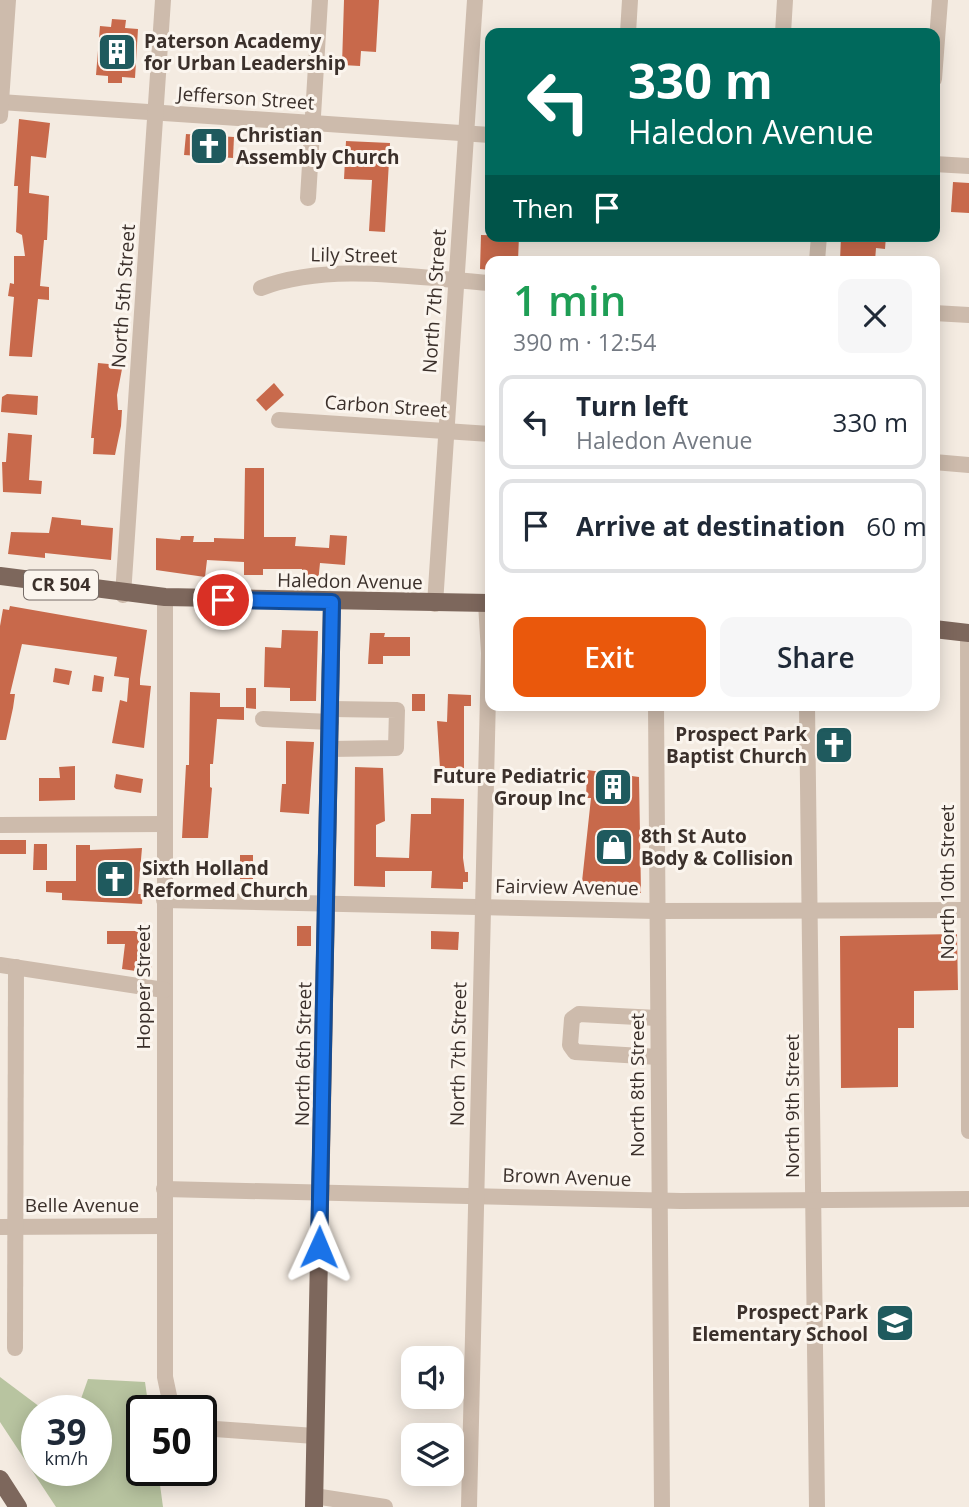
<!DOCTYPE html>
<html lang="en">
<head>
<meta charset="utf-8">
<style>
	:root { --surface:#fff; --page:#f6f6f7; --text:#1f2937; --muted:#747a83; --line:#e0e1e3; --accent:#ea580c }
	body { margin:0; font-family:"Open Sans",sans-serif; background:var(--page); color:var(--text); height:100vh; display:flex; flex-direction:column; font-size:26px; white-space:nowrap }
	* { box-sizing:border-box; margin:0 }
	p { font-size:23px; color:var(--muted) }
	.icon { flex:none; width:38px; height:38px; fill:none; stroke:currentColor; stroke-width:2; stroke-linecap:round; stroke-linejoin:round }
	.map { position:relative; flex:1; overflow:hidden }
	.sheet { position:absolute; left:485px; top:256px; width:455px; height:455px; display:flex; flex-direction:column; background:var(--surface); border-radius:14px; box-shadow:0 4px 18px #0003 }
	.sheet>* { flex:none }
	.top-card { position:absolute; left:485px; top:28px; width:455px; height:214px; border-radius:14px; box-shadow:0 4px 18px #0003; background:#00695c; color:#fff; overflow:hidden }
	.buttons { position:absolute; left:401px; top:1346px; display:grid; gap:14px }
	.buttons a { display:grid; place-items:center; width:63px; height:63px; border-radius:14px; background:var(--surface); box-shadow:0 4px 18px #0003; font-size:35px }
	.speed { position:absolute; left:21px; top:1395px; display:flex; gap:14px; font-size:35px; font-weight:700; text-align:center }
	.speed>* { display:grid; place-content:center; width:91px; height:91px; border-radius:50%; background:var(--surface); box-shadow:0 4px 18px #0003; line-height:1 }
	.speed small { font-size:18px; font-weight:400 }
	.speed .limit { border:4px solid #111; border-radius:10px; background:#fff; color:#111 }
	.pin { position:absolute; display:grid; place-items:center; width:60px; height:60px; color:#fff; margin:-30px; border:4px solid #fff; border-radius:50%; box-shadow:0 2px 7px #0007 }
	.me { position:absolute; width:77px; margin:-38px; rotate:1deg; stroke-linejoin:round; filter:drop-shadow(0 0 5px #0008) }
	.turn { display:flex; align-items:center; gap:24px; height:147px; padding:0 28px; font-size:32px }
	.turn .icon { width:91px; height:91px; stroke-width:2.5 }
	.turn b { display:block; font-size:49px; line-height:60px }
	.then { display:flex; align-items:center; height:66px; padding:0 28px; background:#0003; gap:14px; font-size:26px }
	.round { display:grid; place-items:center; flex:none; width:74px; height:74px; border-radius:14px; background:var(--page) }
	.overview { display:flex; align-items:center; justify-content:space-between; height:119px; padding:0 28px }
	h1 { font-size:42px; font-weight:600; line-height:52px; color:#1e9e55 }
	.button { display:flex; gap:14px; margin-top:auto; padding:14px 28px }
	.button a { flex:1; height:80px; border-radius:14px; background:var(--accent); color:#fff; font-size:28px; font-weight:600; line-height:80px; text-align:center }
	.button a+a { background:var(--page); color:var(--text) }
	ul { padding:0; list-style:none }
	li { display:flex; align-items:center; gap:21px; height:94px; margin:0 14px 10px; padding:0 14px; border:4px solid var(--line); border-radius:14px }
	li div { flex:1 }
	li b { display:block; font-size:26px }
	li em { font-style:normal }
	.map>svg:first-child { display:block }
</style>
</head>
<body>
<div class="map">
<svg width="969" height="1507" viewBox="0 0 969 1507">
	<rect width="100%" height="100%" fill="#f4ebe1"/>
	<polygon fill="#b8c4a0" points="0,1377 44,1410 37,1410 37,1470 96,1470 96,1410 77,1410 88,1379 145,1382 149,1410 142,1410 142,1470 158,1470 163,1507 56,1507 0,1422"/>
	<g fill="#c8694b">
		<polygon points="344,0 379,0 376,52 361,51 360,66 342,65"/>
		<polygon points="112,19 126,20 125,28 138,29 135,78 122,77 122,83 108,83 108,76 96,75 100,26 111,27"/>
		<polygon points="19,119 50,123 46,158 31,156 29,193 49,196 47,240 44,240 40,286 49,287 49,300 38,299 32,357 9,356 14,297 8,296 10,283 14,284 14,256 25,256 22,235 16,232 18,186 14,186"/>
		<polygon points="186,134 234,137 233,158 184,155"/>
		<polygon points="346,141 390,143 385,232 369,231 372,180 344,179"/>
		<polygon points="953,182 969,183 969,213 951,212"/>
		<polygon points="481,235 519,236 518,261 490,261 490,270 480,269"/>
		<polygon points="841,236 886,236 885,249 876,248 875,261 840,261"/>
		<polygon points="98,363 119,365 122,369 117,395 118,410 122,410 121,426 115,455 93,454 94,438 91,438"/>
		<polygon points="274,383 284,395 266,411 256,400"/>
		<polygon points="7,394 38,396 37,415 1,412 2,397"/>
		<polygon points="8,433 32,435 29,480 42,481 41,494 3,492 2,462 6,462"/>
		<polygon points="245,468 264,468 264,537 296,537 295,546 329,548 330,535 347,536 345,565 320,563 318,583 302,582 302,569 263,569 263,575 244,575 244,562 207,560 205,577 156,570 156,538 180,540 181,536 194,536 193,542 214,542 214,538 244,539"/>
		<polygon points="52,517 81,520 81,525 113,528 111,560 45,553 45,558 8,554 11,532 49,533"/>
		<polygon points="10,606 147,630 140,679 140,685 151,686 144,748 112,743 120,700 127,702 129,678 114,676 117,657 22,644 10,694 15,694 13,708 6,740 0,740 0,626 3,609 9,610"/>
		<polygon points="282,630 318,631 316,701 290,701 290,688 264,687 265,647 281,648"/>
		<polygon points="370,633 385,633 384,637 410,637 410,656 383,656 383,664 368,664"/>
		<polygon points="55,668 72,671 69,685 53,682"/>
		<polygon points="94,675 104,677 102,692 92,691"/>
		<polygon points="246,688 256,688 256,709 246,708"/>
		<polygon points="190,692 220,693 220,707 244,707 244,720 217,719 213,764 210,764 210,787 212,788 208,838 182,838 186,765 189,765"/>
		<rect x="412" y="694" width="13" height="17"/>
		<polygon points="448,694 471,695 471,706 464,706 464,768 440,768 437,721 447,722"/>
		<polygon points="286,741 314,742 309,814 280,812 282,784 286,784"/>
		<polygon points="75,766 75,800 39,801 39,778 60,778 59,767"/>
		<polygon points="355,767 383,768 385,821 376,825 376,857 409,858 411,814 431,814 431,798 464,799 463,858 465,872 468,872 468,882 463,882 463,889 431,888 432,871 385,871 385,887 354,886"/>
		<polygon points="587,770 639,777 641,893 581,891 591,798 586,798"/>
		<polygon points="116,774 143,779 141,793 116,789 114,787"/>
		<rect x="0" y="840" width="26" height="14"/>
		<polygon points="34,844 47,844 47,870 33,870"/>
		<polygon points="76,845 90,845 90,850 142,848 138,894 143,894 142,904 62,900 62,893 46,892 46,881 76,881"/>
		<rect x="240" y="855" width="13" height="24"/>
		<rect x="297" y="926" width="14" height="20"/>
		<polygon points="107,931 144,931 144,958 153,959 150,973 122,969 125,944 107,944"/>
		<polygon points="431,931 459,932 458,950 431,949"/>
		<polygon points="957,934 958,990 914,991 914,1028 898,1028 898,1087 841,1088 840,936"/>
	</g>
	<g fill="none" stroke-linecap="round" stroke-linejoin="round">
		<g stroke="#cdbbac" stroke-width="16">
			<polyline points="628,33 630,0"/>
			<polyline points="783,33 785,0"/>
			<polyline points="934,79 940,0"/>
			<polyline points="0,102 490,135"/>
			<polyline points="0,116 8,0"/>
			<polyline points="934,164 969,166"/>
			<polyline points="308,198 320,0"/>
			<polyline points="817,261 819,236"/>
			<path d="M261,288C329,262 417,278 490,283"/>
			<polyline points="934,313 969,315"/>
			<polyline points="279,420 490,434"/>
			<polyline points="934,462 969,465"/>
			<polyline points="123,595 163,0"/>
			<polyline points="165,597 165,1377 172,1410"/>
			<polyline points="435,604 475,0"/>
			<polyline points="968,633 969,1131"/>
			<polyline points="656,705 662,1507"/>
			<polyline points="807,705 817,1507"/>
			<polyline points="263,719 331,722"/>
			<polyline points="330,749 396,748 397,710 332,709"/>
			<polyline points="0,825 164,824"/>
			<polyline points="164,900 656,911 969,910"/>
			<polyline points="0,965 164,990"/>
			<polyline points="657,1018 579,1014 572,1019 570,1045 575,1052 658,1057"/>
			<polyline points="164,1189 681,1201 969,1199"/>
			<polyline points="0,1227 164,1226"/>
			<polyline points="15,1348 16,967"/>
			<polyline points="201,1428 315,1436"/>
			<polyline points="314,1496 385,1507"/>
			<polyline points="469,1507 489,653 486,603"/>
		</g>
		<g stroke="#7d675c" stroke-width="18">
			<polyline points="0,576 165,597 490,603"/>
			<polyline points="934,629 969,633"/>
			<polyline points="0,1479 18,1507"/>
			<polyline points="314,1507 332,602"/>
		</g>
	</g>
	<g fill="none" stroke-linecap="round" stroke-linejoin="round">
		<g stroke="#114b97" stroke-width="18">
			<polyline id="route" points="223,600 332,602 319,1247"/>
		</g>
		<use href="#route" stroke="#1a73e8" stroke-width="12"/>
	</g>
	<defs>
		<g id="building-square" transform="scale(2.0125)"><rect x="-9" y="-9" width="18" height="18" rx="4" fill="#1f5a5e" stroke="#fbf5ee"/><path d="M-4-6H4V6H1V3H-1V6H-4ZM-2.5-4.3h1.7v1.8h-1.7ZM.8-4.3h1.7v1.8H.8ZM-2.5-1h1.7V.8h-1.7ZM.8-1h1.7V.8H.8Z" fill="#fff"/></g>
		<g id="church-square" transform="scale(2.0125)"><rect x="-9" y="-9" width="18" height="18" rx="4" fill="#1f5a5e" stroke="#fbf5ee"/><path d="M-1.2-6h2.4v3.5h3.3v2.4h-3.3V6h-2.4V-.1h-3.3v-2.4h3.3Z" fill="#fff"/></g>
		<g id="shop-square" transform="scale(2.0125)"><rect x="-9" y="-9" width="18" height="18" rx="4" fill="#1f5a5e" stroke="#fbf5ee"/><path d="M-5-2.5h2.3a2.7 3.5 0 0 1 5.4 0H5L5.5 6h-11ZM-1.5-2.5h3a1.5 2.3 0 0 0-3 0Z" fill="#fff"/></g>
		<g id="school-square" transform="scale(2.0125)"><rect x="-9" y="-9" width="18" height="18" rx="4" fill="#1f5a5e" stroke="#fbf5ee"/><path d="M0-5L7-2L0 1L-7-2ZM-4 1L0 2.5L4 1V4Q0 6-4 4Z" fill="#fff"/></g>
	</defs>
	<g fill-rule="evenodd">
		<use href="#building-square" x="117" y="52"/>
		<use href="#church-square" x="209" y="146"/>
		<use href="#church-square" x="834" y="745"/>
		<use href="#building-square" x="613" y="787"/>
		<use href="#shop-square" x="614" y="847"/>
		<use href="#church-square" x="115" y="879"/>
		<use href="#school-square" x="895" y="1323"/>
	</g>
	<g text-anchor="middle" stroke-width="6" stroke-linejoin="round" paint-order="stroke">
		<rect fill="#fbf5ee" stroke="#756b66" stroke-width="2" x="24" y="570.5" width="74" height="29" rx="5"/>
		<g font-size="18" font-weight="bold" fill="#3b302b">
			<text x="61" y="591">CR 504</text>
		</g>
		<g font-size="19" font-weight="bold" fill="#3b302b" stroke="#fbf5ee" text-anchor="start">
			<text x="144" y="48">Paterson Academy<tspan x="144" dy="22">for Urban Leadership</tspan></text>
			<text x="236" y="142">Christian<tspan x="236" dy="22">Assembly Church</tspan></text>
			<text x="807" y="741" text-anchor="end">Prospect Park<tspan x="807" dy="22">Baptist Church</tspan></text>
			<text x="586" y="783" text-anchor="end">Future Pediatric<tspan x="586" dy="22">Group Inc</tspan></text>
			<text x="641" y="843">8th St Auto<tspan x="641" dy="22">Body &amp; Collision</tspan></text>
			<text x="142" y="875">Sixth Holland<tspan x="142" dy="22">Reformed Church</tspan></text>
			<text x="868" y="1319" text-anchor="end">Prospect Park<tspan x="868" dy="22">Elementary School</tspan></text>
		</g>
		<g font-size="19" fill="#3b302b" stroke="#fbf5ee">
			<text transform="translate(246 98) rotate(4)" y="7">Jefferson Street</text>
			<text transform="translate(354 255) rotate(1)" y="7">Lily Street</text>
			<text transform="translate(123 296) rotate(-86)" y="7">North 5th Street</text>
			<text transform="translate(434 301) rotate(-86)" y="7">North 7th Street</text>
			<text transform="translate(386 406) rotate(4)" y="7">Carbon Street</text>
			<text transform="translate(350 581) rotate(1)" y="7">Haledon Avenue</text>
			<text transform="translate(947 882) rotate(-90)" y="7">North 10th Street</text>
			<text transform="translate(567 887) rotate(1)" y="7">Fairview Avenue</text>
			<text transform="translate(143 987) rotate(-90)" y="7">Hopper Street</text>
			<text transform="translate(303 1054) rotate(-89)" y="7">North 6th Street</text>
			<text transform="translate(458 1054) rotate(-89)" y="7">North 7th Street</text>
			<text transform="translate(637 1085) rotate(-90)" y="7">North 8th Street</text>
			<text transform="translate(792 1106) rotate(-90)" y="7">North 9th Street</text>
			<text transform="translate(567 1177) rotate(2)" y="7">Brown Avenue</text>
			<text x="82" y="1212">Belle Avenue</text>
		</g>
	</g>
</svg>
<div class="buttons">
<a><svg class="icon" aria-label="sound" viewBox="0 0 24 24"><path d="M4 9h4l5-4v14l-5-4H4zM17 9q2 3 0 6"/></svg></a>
<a><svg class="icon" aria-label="layers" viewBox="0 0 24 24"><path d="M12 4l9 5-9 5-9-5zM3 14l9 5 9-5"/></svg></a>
</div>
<div class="speed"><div>39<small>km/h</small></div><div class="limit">50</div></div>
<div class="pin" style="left:223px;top:600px;background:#d93025"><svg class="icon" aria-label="arrive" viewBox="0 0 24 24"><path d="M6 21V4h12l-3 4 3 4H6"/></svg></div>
<svg class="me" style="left:319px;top:1247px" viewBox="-20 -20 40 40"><path d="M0-17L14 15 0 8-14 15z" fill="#1a73e8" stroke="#fff" stroke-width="4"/></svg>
<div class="top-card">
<div class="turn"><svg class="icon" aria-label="left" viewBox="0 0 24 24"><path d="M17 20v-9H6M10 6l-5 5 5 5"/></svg><div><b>330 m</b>Haledon Avenue</div></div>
<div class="then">Then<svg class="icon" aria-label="arrive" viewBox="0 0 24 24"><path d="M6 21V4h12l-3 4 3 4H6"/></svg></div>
</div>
<section class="sheet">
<div class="overview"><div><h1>1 min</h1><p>390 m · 12:54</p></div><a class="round"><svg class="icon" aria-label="close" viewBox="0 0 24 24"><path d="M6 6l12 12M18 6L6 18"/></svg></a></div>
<ul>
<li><svg class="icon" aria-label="left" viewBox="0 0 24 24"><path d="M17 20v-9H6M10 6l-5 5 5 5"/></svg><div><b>Turn left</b><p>Haledon Avenue</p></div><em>330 m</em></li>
<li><svg class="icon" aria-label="arrive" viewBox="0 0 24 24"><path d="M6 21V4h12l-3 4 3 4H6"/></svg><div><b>Arrive at destination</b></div><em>60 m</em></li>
</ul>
<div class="button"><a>Exit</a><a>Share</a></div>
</section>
</div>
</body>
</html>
